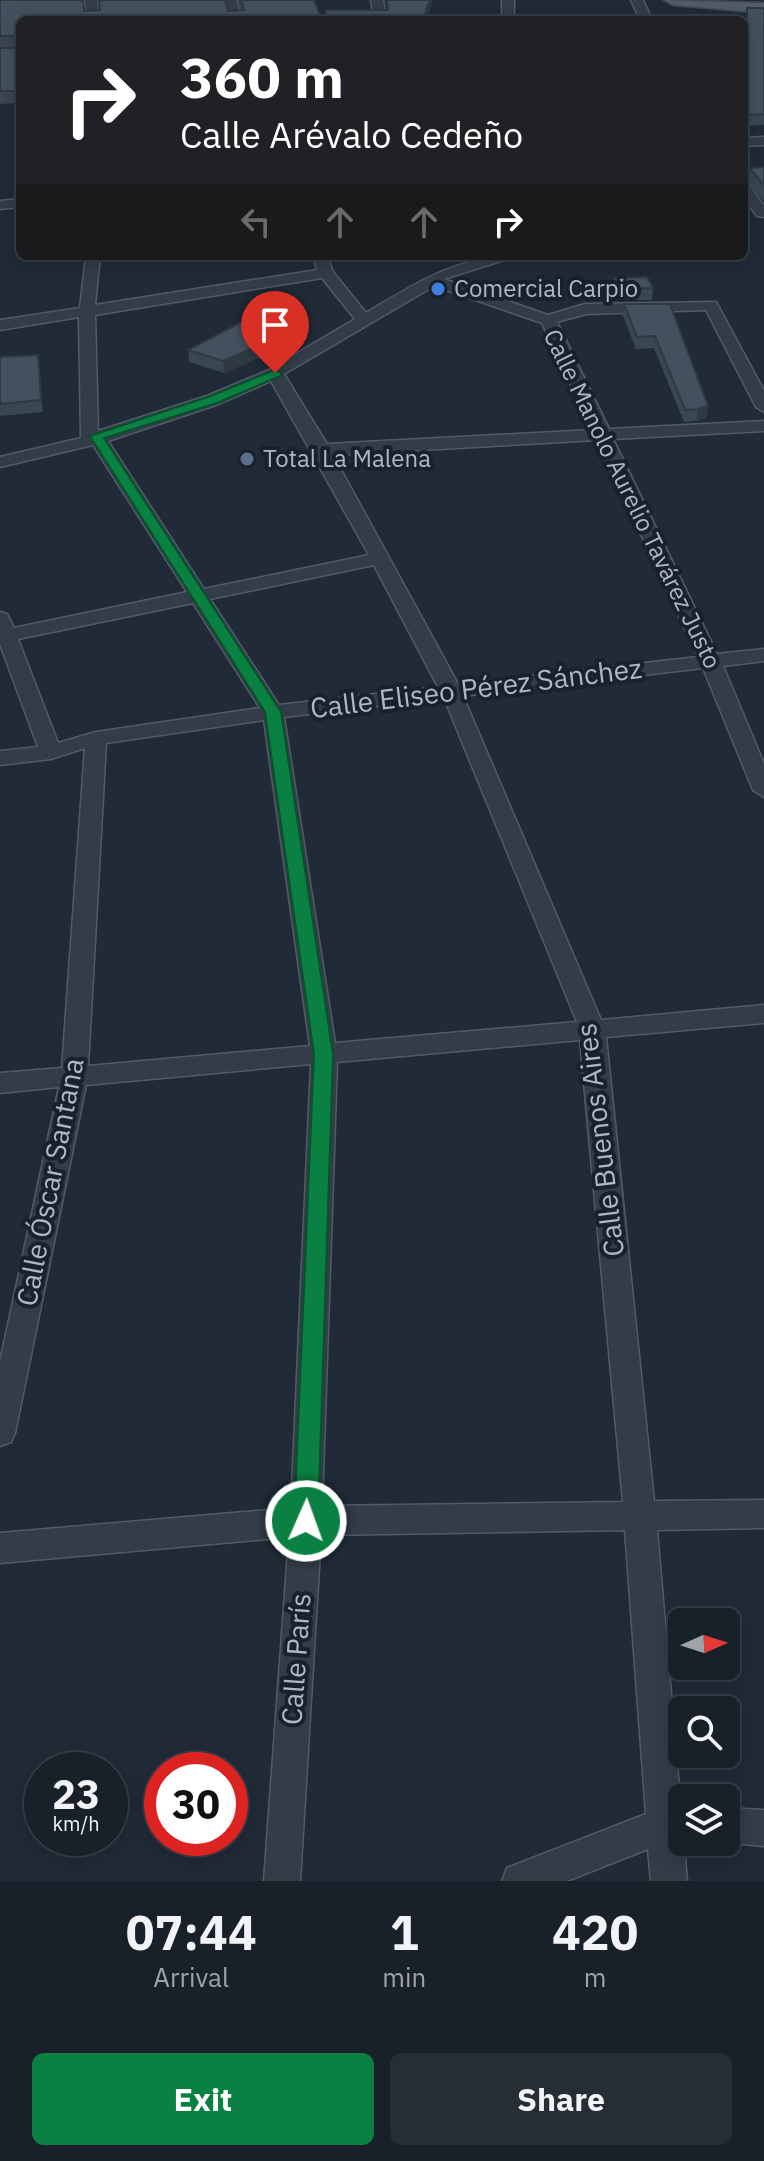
<!DOCTYPE html>
<html lang="en">
<head>
<meta charset="utf-8">
<style>
	:root { --surface:#182029; --page:#252d35; --text:#f1f3f6; --muted:#9fa3a8; --line:#363e46; --accent:#0b8043 }
	body { margin:0; font-family:"IBM Plex Sans",sans-serif; background:var(--page); color:var(--text); height:100vh; display:flex; flex-direction:column; font-size:30px; white-space:nowrap }
	* { box-sizing:border-box; margin:0 }
	p { font-size:26px; color:var(--muted) }
	.icon { flex:none; width:44px; height:44px; fill:none; stroke:currentColor; stroke-width:2; stroke-linecap:round; stroke-linejoin:round }
	.map { position:relative; height:1881px; overflow:hidden }
	.sheet { display:flex; flex-direction:column; background:var(--surface); flex:1 }
	.sheet>* { flex:none }
	.top-card { position:absolute; left:16px; top:16px; width:732px; height:244px; border-radius:12px; box-shadow:0 4px 20px #0003,0 0 0 2px var(--line); background:#202124; color:#fff; overflow:hidden }
	.needle { width:52px; rotate:87deg }
	.buttons { position:absolute; left:668px; top:1608px; display:grid; gap:16px }
	.buttons a { display:grid; place-items:center; width:72px; height:72px; border-radius:12px; background:var(--surface); box-shadow:0 4px 20px #0003,0 0 0 2px var(--line); font-size:40px }
	.speed { position:absolute; left:24px; top:1752px; display:flex; gap:16px; font-size:40px; font-weight:700; text-align:center }
	.speed>* { display:grid; place-content:center; width:104px; height:104px; border-radius:50%; background:var(--surface); box-shadow:0 4px 20px #0003,0 0 0 2px var(--line); line-height:1 }
	.speed small { font-size:20px; font-weight:400 }
	.speed .limit { border:12px solid #d22; background:#fff; color:#111 }
	.pin { position:absolute; display:grid; place-items:center; width:68px; height:68px; color:#fff; margin:-82px -34px; border-radius:50% 50% 50% 0; rotate:-45deg; box-shadow:0 0 8px #0007 }
	.pin .icon { rotate:45deg }
	.me { position:absolute; width:88px; margin:-44px; rotate:2deg; stroke-linejoin:round; filter:drop-shadow(0 0 6px #0008) }
	.turn { display:flex; align-items:center; gap:28px; height:168px; padding:0 32px; font-size:36px }
	.turn .icon { width:104px; height:104px; stroke-width:2.5 }
	.turn b { display:block; font-size:56px; line-height:68px }
	.lanes { display:flex; align-items:center; height:76px; padding:0 32px; background:#0003; justify-content:center; gap:40px; direction:ltr }
	.lanes .off { opacity:.35 }
	.eta { display:flex; justify-content:space-evenly; align-items:center; height:136px; text-align:center }
	.eta b { font-size:48px; font-weight:800; line-height:56px }
	.action { display:flex; gap:16px; margin-top:auto; padding:16px 32px }
	.action a { flex:1; height:92px; border-radius:12px; background:var(--accent); color:#fff; font-size:32px; font-weight:800; line-height:92px; text-align:center }
	.action a+a { background:var(--page); color:var(--text) }
	.map>svg:first-child { display:block }
</style>
</head>
<body>
<div class="map">
<svg width="764" height="1881" viewBox="0 0 764 1881">
	<rect width="100%" height="100%" fill="#202b37"/>
	<g fill="none" stroke-linecap="round" stroke-linejoin="round">
		<polyline stroke="#33485f" stroke-width="5" points="744,71 764,70"/>
		<g stroke="#515b66" stroke-width="3">
			<g id="street">
				<polygon points="85,0 97,0 99,20 87,20"/>
				<polygon points="224,0 236,0 242,20 230,20"/>
				<polygon points="371,0 383,0 386,20 374,20"/>
				<rect x="502" y="0" width="12" height="20"/>
				<polygon points="631,0 643,0 652,20 640,20"/>
				<polygon points="764,137 764,145 744,146 744,138"/>
				<polygon points="744,184 749,185 764,206 764,217 757,216 744,198"/>
				<polygon points="20,199 20,207 0,209 0,201"/>
				<path d="M86,256H100L95,305L317,270L313,256H327L333,272L366,313C417,283 456,256 517,256L444,279L548,315L585,304L716,302L764,391V412L756,407L706,310L586,314L557,322L609,429L764,421V431L613,439L717,654L764,649V661L723,666L764,764V797L753,790L703,668L463,696L601,1020L764,1005V1023L606,1037L654,1501L764,1500V1528L657,1530L687,1881H651L648,1849L567,1881H502L507,1868L646,1814L625,1530L321,1535L300,1881H264L289,1537L0,1563V1533L291,1508L311,1064L86,1085L15,1433L11,1442L0,1446V1362L59,1087L0,1093V1073L62,1068L85,748L51,759L0,765V751L38,747L0,644V612L7,614L14,628L187,592L93,445L0,467V457L81,438L79,317L0,330V320L80,308ZM322,278L355,319L269,370L207,396L98,431L95,315ZM434,286L542,323L592,430L327,444L284,374ZM271,381L369,555L204,589L108,441L219,404ZM597,440L698,657L458,684L333,455ZM374,565L438,687L279,705L210,599ZM193,603L260,708L96,732L58,743L18,639ZM444,698L577,1022L335,1043L284,717ZM264,720L310,1046L88,1066L106,743ZM580,1040L623,1502L322,1506L337,1062Z"/>
				<polygon points="726,1808 764,1810 764,1846 721,1842 726,1842"/>
			</g>
		</g>
		<g stroke="#3d4651" stroke-width="3">
			<polygon id="primary" points="664,0 764,3 764,13 673,5"/>
		</g>
		<use href="#street" fill="#333d48" fill-rule="evenodd"/>
		<use href="#primary" fill="#515c68" fill-rule="evenodd"/>
	</g>
	<g fill="#3a4652">
		<polygon points="0,0 84,11 228,11 241,10 238,0 314,0 322,20 20,20 20,48 0,48"/>
		<polygon points="747,8 764,8 764,125 744,126 744,74 746,74 746,18"/>
		<polygon points="0,48 20,48 20,103 0,104"/>
		<polygon points="764,167 764,201 747,182 749,168"/>
		<polygon points="614,278 653,288 652,300 617,300 613,289"/>
		<polygon points="624,304 670,304 708,406 706,418 697,421 684,422 654,348 636,349 623,316"/>
		<polygon points="284,335 284,347 224,373 189,362 188,350"/>
		<polygon points="38,355 43,412 0,416 0,357"/>
	</g>
	<g fill="#2f3942">
		<polygon points="430,0 433,0 427,20 423,20"/>
		<polygon points="284,335 284,347 224,373 223,361"/>
		<polygon points="708,406 706,418 697,421 698,409"/>
	</g>
	<g fill="#43515f" stroke="#2f3942" stroke-width="2">
		<polygon points="0,0 83,0 84,11 100,10 99,0 225,0 228,11 244,10 241,0 314,0 322,20 20,20 20,36 0,36"/>
		<polygon points="387,0 430,0 423,20 326,20 326,10 388,10"/>
		<polygon points="747,8 764,8 764,114 744,115 744,74 747,74"/>
		<rect x="0" y="48" width="20" height="43"/>
		<polygon points="764,167 764,185 749,168"/>
		<polygon points="647,277 653,288 618,289 614,278"/>
		<polygon points="624,304 670,304 708,406 698,409 685,410 655,336 637,337"/>
		<polygon points="249,318 284,335 223,361 188,350"/>
		<polygon points="38,355 41,400 0,404 0,357"/>
	</g>
	<polygon fill="#0b8043" stroke="#07532c" stroke-width="2" points="275,370 282,373 280,376 217,403 104,438 281,712 333,1054 318,1521 314,1529 306,1532 297,1529 294,1521 314,1054 265,712 90,436 208,397"/>
	<circle fill="#3f7fe0" stroke="#19222c" stroke-width="3" cx="438" cy="289" r="8"/>
	<circle fill="#5c6f8a" stroke="#19222c" stroke-width="3" cx="247" cy="459" r="8"/>
	<g text-anchor="middle" stroke-width="8" stroke-linejoin="round" paint-order="stroke">
		<g font-size="24" fill="#adb8c5" stroke="#19222c" text-anchor="start">
			<text x="454" y="297">Comercial Carpio</text>
			<text x="263" y="467">Total La Malena</text>
		</g>
		<g font-size="24" fill="#adb8c5" stroke="#19222c">
			<text transform="translate(632 499) rotate(64)" y="8">Calle Manolo Aurelio Tavárez Justo</text>
		</g>
		<g font-size="28" fill="#adb8c5" stroke="#19222c">
			<text transform="translate(476 688) rotate(-7)" y="10">Calle Eliseo Pérez Sánchez</text>
			<text transform="translate(600 1140) rotate(-97)" y="10">Calle Buenos Aires</text>
			<text transform="translate(50 1182) rotate(-79)" y="10">Calle Óscar Santana</text>
			<text transform="translate(296 1659) rotate(-86)" y="10">Calle París</text>
		</g>
	</g>
</svg>
<div class="buttons">
<a><svg class="needle" viewBox="-14 -14 28 28"><path d="M0-13l5 13h-10z" fill="#e53935"/><path d="M0 13l5-13h-10z" fill="#9fa3a8"/></svg></a>
<a><svg class="icon" aria-label="search" viewBox="0 0 24 24"><circle cx="10" cy="10" r="6"/><path d="M15 15l6 6"/></svg></a>
<a><svg class="icon" aria-label="layers" viewBox="0 0 24 24"><path d="M12 4l9 5-9 5-9-5zM3 14l9 5 9-5"/></svg></a>
</div>
<div class="speed"><div>23<small>km/h</small></div><div class="limit">30</div></div>
<div class="pin" style="left:275px;top:373px;background:#d93025"><svg class="icon" aria-label="arrive" viewBox="0 0 24 24"><path d="M6 21V4h12l-3 4 3 4H6"/></svg></div>
<svg class="me" style="left:306px;top:1521px" viewBox="-20 -20 40 40"><circle r="17" fill="#0b8043" stroke="#fff" stroke-width="3"/><path d="M0-11L8 9 0 5-8 9z" fill="#fff"/></svg>
<div class="top-card">
<div class="turn"><svg class="icon" aria-label="right" viewBox="0 0 24 24"><path d="M7 20v-9h11M14 6l5 5-5 5"/></svg><div><b>360 m</b>Calle Arévalo Cedeño</div></div>
<div class="lanes"><svg class="icon off" aria-label="left" viewBox="0 0 24 24"><path d="M17 20v-9H6M10 6l-5 5 5 5"/></svg><svg class="icon off" aria-label="ahead" viewBox="0 0 24 24"><path d="M12 20V5M6 11l6-6 6 6"/></svg><svg class="icon off" aria-label="ahead" viewBox="0 0 24 24"><path d="M12 20V5M6 11l6-6 6 6"/></svg><svg class="icon" aria-label="right" viewBox="0 0 24 24"><path d="M7 20v-9h11M14 6l5 5-5 5"/></svg></div>
</div>
</div>
<section class="sheet">
<div class="eta">
<div><b>07:44</b><p>Arrival</p></div>
<div><b>1</b><p>min</p></div>
<div><b>420</b><p>m</p></div>
</div>
<div class="action"><a>Exit</a><a>Share</a></div>
</section>
</body>
</html>
